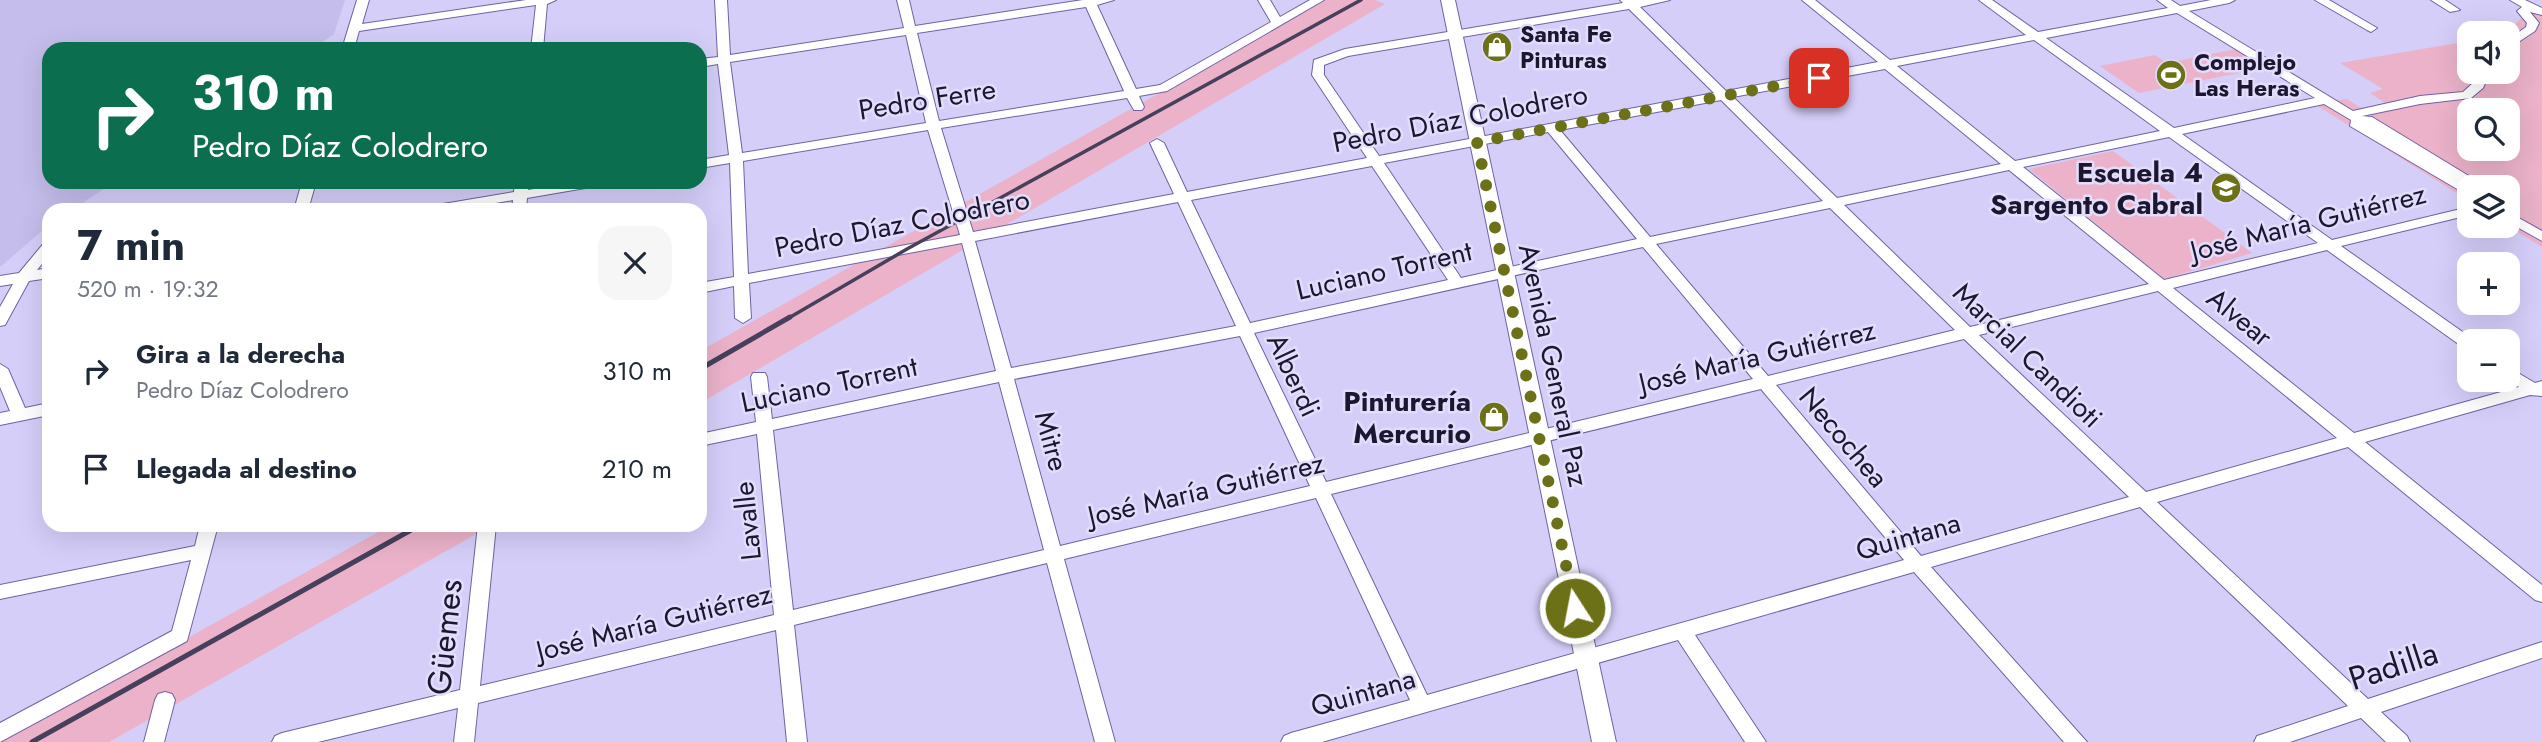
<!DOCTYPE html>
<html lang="es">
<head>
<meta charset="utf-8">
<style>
	:root { --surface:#fff; --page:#f6f6f7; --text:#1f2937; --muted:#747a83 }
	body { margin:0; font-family:Jost,sans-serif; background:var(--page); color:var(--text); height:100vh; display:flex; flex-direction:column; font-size:26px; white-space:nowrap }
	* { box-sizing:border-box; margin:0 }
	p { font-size:23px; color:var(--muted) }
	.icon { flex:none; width:38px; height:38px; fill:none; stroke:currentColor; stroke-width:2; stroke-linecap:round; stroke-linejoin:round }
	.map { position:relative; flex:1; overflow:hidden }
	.details { position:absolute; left:42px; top:203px; width:665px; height:329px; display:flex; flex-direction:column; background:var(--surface); border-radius:21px; box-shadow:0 7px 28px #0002 }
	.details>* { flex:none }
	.top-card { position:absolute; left:42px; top:42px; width:665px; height:147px; border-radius:21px; box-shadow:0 7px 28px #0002; background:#0b6e4f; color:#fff; overflow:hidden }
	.controls { position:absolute; left:2457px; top:21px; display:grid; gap:14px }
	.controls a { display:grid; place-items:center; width:63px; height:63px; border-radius:14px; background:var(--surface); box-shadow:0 7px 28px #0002; font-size:35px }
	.pin { position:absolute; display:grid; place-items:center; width:60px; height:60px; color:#fff; margin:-30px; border-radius:14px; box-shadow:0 4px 10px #0006 }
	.me { position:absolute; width:77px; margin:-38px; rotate:349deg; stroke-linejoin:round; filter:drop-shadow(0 0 5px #0008) }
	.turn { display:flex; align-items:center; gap:24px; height:147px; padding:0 35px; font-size:32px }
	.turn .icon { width:91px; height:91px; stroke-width:2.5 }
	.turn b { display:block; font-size:49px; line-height:60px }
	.round { display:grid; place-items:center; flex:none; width:74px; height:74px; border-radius:21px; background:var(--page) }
	.headline { display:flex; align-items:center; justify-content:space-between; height:119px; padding:0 35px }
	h1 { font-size:42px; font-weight:700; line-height:52px }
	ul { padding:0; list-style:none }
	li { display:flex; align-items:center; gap:21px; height:98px; padding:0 35px }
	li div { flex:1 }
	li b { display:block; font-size:26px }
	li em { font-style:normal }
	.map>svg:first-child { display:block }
</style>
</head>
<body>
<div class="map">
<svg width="2542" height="742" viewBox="0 0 2542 742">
	<rect width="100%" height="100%" fill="#d5cef9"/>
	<polygon fill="#c5bdeb" points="0,0 345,0 334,34 312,49 49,49 49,182 114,182 72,210 49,210 49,225 0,267"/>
	<g fill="#ebb2c9" fill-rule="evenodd">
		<polygon points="1325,0 1375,0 1385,4 700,403 700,351"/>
		<path d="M2531,9L2542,13V247L2508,226V187H2469V201L2313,103L2347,99L2361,108L2385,103L2370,93L2383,89L2340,63L2469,41V72H2508V34L2516,31V23ZM2469,110H2508V149H2469Z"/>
		<polygon points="2236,49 2264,68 2139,93 2100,66 2155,55 2167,63"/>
		<polygon points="2113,151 2252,253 2164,279 2029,169"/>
		<polygon points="391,525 492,525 109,742 0,742"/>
	</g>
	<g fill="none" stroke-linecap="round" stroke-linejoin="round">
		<g stroke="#7062a3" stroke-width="2">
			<g id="minor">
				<polygon points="357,0 369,0 362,24 526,0 556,0 547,4 543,49 531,49 536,5 359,31 354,49 342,49"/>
				<path d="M715,0H727L730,55L904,28L897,0H909L915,26L1083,0H1114L1097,5L1136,89L1160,85L1271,22L1258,0H1270L1280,17L1310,0H1324L1167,91L1139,96L1144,107L1142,110H1134L1127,98L941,128L973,232L1174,194L1150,143L1157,139L1164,143L1187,192L1367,158L1312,75L1314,60L1345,49L1623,3L1620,0H1670L1640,7L1726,91L1878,62L1802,0H1815L1890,60L2026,35L1979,0H1992L2038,32L2168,8L2157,0H2171L2180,6L2211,0H2235L2229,3L2189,11L2353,111L2420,96L2463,92L2473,83L2478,72H2490L2483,88L2471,98L2420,104L2362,116L2372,117L2482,184L2484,187H2469V196L2350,126L2351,120L2324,104L2182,134L2332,240L2469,207V215L2341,246L2474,340L2469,341V349L2464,348L2327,250L2173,288L2354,433L2519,387L2508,380V367L2535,383L2542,381V396L2530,395L2365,442L2542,585V602L2535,600L2348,447L2157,502L2368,699L2542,642V658L2381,712L2407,736L2410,742H2386L2361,718L2290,742H2254L2257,736L2348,706L2140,507L1931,567L2087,742H2064L1914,572L1695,635L1766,742H1745L1678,640L1322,742H1281L1284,736L1291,733L1410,700L1316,498L1064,559L1115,742H1095L1047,563L794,625L807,742H787L776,630L478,703L474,742H454L458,708L318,742H272L275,736L282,733L460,690L478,525H496L480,686L774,615L757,434L700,446V434L756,422L751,377L753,373H765L767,377L772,419L996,371L962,243L749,283L751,318L743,323L735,318L734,286L700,293V283L734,277L730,163L700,168V160L729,155L718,64L700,67V59L718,57ZM1086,7L1124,91L939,121L917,33ZM1629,9L1714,93L1379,156L1324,75V65L1348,56ZM2177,13L2315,98L2174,128L2046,38ZM906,35L926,123L742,153L730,62ZM2034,40L2160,131L2015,161L1897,66ZM1885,69L2001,164L1837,198L1733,97ZM1721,100L1823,201L1650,237L1560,130ZM928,130L960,235L748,274L743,161ZM1548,132L1637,239L1461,278L1384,163ZM2169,137L2318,243L2164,280L2023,167ZM1372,166L1448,280L1250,323L1191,200ZM2009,170L2149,284L1970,327L1844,205ZM1178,202L1236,326L1011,368L975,241ZM1830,208L1955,330L1768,376L1656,244ZM1643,247L1753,379L1326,482L1254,333ZM2158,291L2337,438L2146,492L1979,335ZM1240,336L1310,486L1060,546L1014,379ZM1964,339L2129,497L1921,556L1776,385ZM999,382L1044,550L793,610L773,430ZM1761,389L1904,560L1427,695L1331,494Z"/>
				<polygon points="2315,0 2329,0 2377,28 2371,32 2367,30"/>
				<polygon points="2431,0 2445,0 2460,10 2450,12"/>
				<polygon points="2510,0 2525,0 2542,8 2542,15 2530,12 2539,23 2535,31 2508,49 2508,40 2526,27 2527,23 2517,11 2522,7"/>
				<polygon points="302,182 316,182 308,210 294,210"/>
				<polygon points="515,182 529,182 528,190 573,182 604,182 597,186 527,198 526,210 512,210 513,200 456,210 424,210 431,206 514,192"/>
				<polygon points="2508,212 2542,231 2542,241 2508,222"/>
				<polygon points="49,242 49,255 37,270 49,268 49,278 29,281 5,325 0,326 0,307 13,284 0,286 0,276 19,273 44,243"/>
				<polygon points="0,364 8,369 25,408 49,403 49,415 0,425 0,413 10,411 0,387"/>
				<polygon points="200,525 218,525 187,641 0,742 0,723 172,631 191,560 0,599 0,585 195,546"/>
				<polygon points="165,692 172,694 175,700 164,742 144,742 155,700 158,694"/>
			</g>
		</g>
		<g stroke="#7062a3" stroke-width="2">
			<polygon id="major" points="1441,0 1455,0 1616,742 1592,742"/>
		</g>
		<use href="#minor" fill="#fff" fill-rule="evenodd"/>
		<use href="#major" fill="#fff" fill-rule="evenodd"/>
		<polyline stroke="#46405d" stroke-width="3.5" points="787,319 907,249 1361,0"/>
		<g stroke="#46405d" stroke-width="5">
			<polyline points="700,369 790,317"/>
			<polyline points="32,742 420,525"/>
		</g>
	</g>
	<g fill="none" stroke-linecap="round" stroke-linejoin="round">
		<polyline stroke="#6c7016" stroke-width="12" stroke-dasharray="0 21.6" points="1575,608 1477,142 1819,78"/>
	</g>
	<defs>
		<g id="shop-disc" transform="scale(1.575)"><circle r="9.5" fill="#6c7016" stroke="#e2ddfa"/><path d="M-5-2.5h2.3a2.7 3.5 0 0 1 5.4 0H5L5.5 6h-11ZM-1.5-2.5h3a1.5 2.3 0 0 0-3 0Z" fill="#fff"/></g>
		<g id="stadium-disc" transform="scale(1.575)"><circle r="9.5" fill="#6c7016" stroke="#e2ddfa"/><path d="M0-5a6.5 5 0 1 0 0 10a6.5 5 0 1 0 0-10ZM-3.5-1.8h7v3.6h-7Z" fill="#fff"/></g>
		<g id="school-disc" transform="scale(1.575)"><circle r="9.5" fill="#6c7016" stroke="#e2ddfa"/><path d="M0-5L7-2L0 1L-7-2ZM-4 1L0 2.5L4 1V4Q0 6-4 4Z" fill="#fff"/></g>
	</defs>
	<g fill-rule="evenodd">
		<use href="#shop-disc" x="1497" y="47"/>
		<use href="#stadium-disc" x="2171" y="75"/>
		<use href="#school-disc" x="2226" y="188"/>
		<use href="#shop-disc" x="1494" y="417"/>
	</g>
	<g text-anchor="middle" stroke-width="5" stroke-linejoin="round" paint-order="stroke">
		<g font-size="23" font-weight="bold" fill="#1c1630" stroke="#e2ddfa" text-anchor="start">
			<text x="1520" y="42">Santa Fe<tspan x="1520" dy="26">Pinturas</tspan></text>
			<text x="2194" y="70">Complejo<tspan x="2194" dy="26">Las Heras</tspan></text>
		</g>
		<g font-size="28" fill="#1c1630" stroke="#e2ddfa">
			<text transform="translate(927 99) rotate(-9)" y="10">Pedro Ferre</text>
			<text transform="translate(1460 118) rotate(-11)" y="10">Pedro Díaz Colodrero</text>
			<text transform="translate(2308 222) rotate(-14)" y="10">José María Gutiérrez</text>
			<text transform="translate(902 223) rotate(-11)" y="10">Pedro Díaz Colodrero</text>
			<text transform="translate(1384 270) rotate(-13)" y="10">Luciano Torrent</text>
			<text transform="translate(2240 317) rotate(39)" y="10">Alvear</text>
			<text transform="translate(2028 355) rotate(44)" y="10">Marcial Candioti</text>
			<text transform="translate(1757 356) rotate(-13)" y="10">José María Gutiérrez</text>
			<text transform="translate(1554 365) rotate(78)" y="10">Avenida General Paz</text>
			<text transform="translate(1294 375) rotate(65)" y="10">Alberdi</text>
			<text transform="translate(829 384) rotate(-12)" y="10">Luciano Torrent</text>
			<text transform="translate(1844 437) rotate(50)" y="10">Necochea</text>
			<text transform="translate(1052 441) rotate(75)" y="10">Mitre</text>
			<text transform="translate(1206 489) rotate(-13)" y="10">José María Gutiérrez</text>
			<text transform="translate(747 521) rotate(-96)" y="10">Lavalle</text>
			<text transform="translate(1908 536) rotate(-16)" y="10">Quintana</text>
			<text transform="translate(654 622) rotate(-14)" y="10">José María Gutiérrez</text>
			<text transform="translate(1363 692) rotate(-16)" y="10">Quintana</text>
		</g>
		<g font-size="28" font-weight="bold" fill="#1c1630" stroke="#e2ddfa" text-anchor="end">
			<text x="2203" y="182">Escuela 4<tspan x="2203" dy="32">Sargento Cabral</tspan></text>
			<text x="1471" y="411">Pinturería<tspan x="1471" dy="32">Mercurio</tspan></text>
		</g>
		<g font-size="33" fill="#1c1630" stroke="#e2ddfa">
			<text transform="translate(444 637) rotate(-84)" y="12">Güemes</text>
			<text transform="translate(2393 665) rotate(-18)" y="12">Padilla</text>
		</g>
	</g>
</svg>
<div class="controls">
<a><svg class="icon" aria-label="sound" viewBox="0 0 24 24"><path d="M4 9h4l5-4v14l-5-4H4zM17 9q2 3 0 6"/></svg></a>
<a><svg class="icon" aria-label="search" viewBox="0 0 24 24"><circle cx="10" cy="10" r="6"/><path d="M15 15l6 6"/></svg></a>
<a><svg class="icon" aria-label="layers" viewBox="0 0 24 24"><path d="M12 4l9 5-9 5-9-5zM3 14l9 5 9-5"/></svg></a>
<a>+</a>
<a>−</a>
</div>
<div class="pin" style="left:1819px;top:78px;background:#d93025"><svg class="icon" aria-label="arrive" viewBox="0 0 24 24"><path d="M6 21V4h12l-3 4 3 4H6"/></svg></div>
<svg class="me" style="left:1575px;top:608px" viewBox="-20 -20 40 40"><circle r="17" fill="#6c7016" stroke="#fff" stroke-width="3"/><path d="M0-11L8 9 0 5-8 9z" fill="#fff"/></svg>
<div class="top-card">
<div class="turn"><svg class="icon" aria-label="right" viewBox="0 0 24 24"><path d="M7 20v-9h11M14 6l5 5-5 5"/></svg><div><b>310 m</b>Pedro Díaz Colodrero</div></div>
</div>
<section class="details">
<div class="headline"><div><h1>7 min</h1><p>520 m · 19:32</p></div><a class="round"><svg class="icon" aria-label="close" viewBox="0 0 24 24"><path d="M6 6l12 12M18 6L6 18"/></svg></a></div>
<ul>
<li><svg class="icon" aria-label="right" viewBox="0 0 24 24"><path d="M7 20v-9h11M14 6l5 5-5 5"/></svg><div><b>Gira a la derecha</b><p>Pedro Díaz Colodrero</p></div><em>310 m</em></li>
<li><svg class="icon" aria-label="arrive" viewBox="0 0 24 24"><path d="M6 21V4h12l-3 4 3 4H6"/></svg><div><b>Llegada al destino</b></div><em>210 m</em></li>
</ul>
</section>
</div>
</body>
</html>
